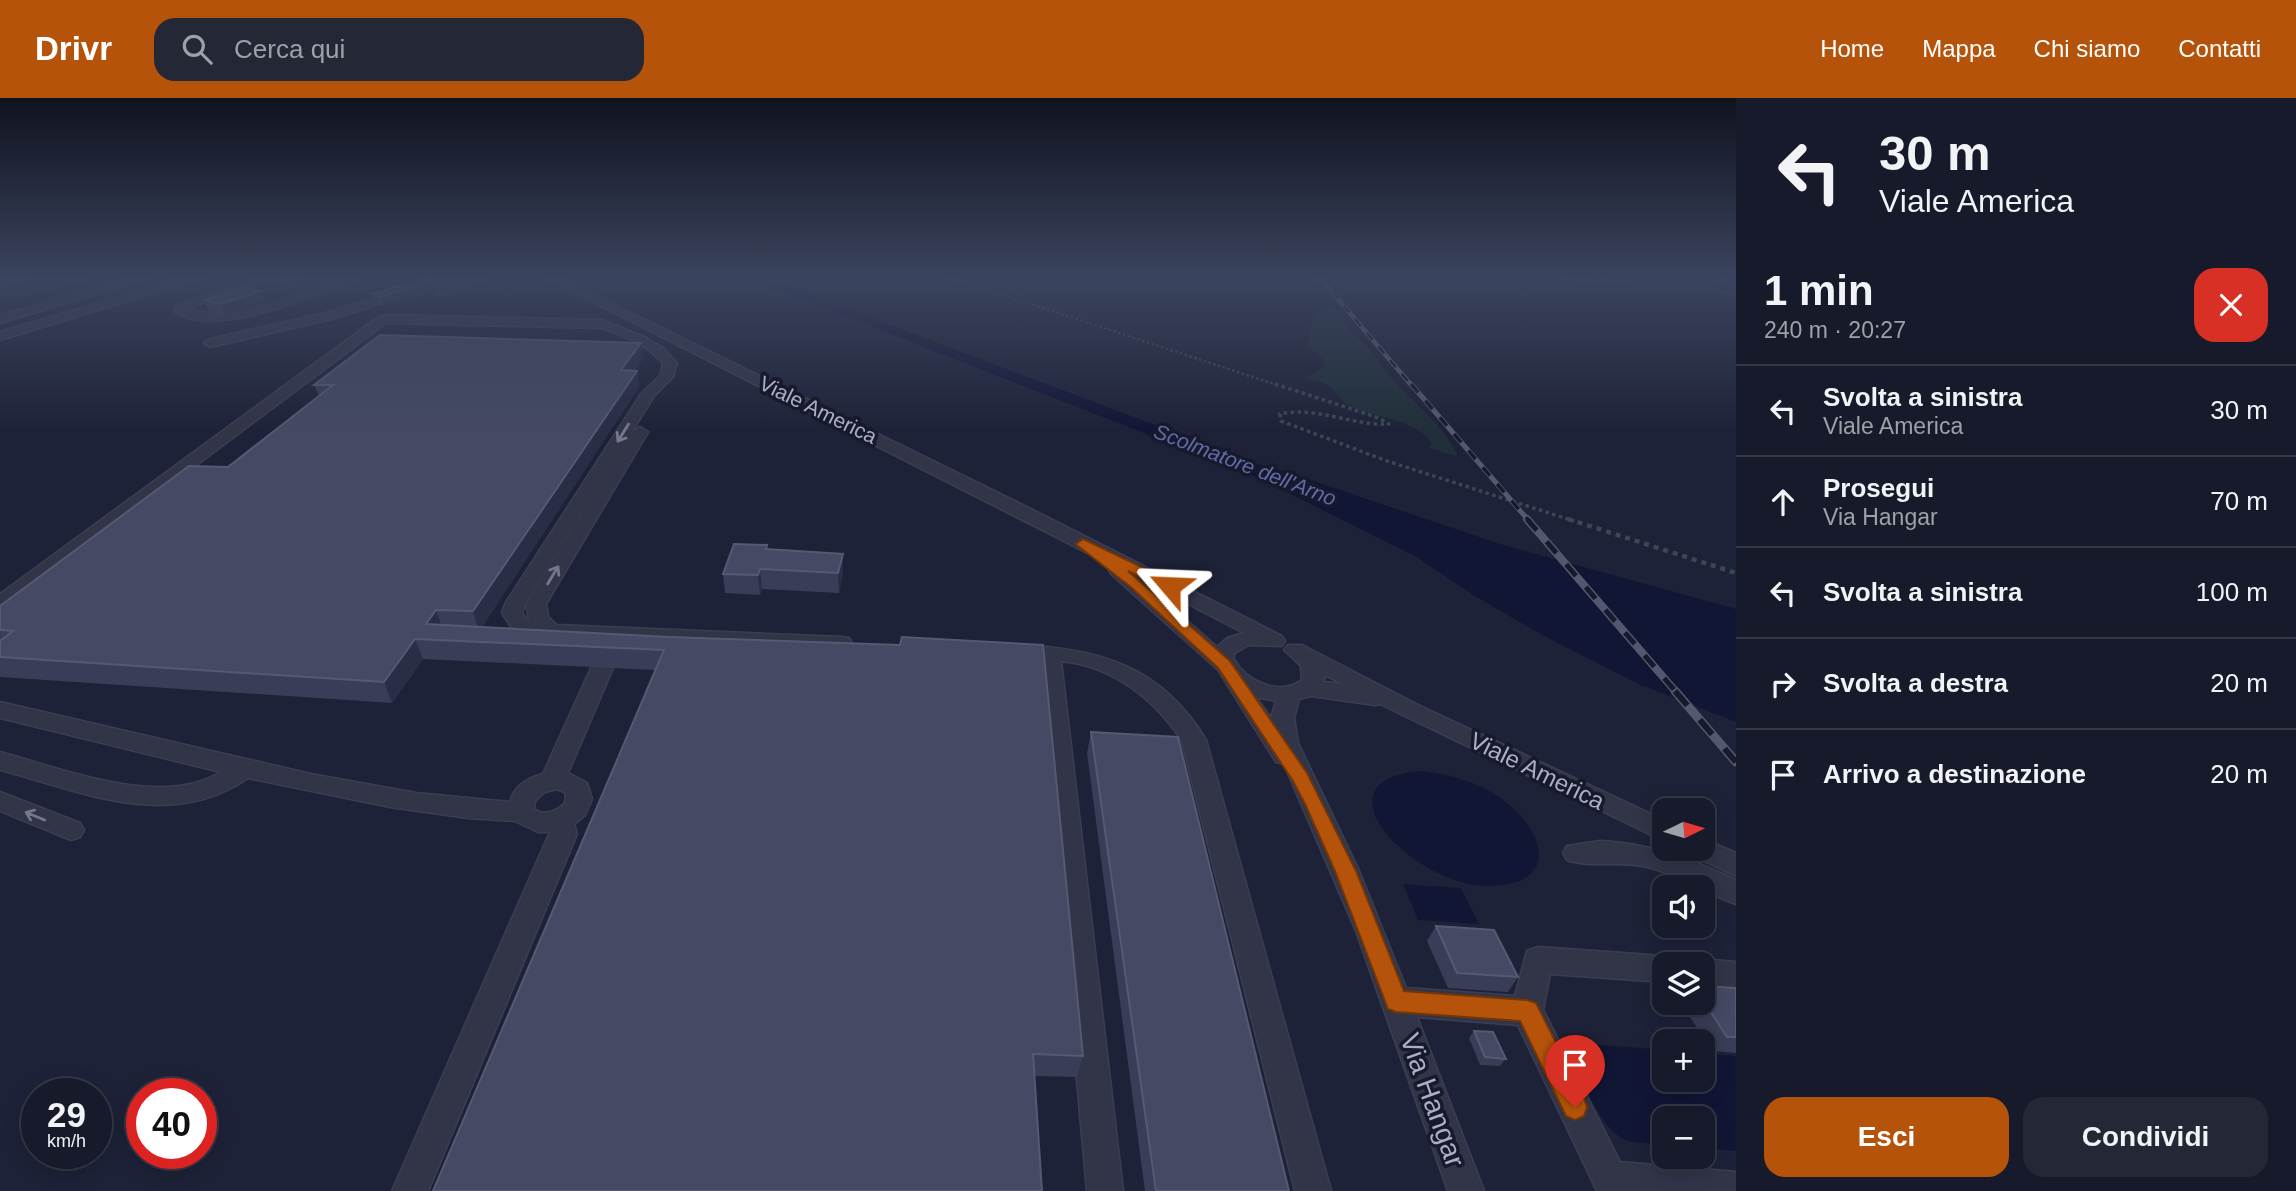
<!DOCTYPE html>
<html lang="it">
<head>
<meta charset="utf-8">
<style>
	:root { --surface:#161a2a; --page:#232736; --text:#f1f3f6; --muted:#9ea1a8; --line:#353847; --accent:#b45309 }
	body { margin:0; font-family:Helvetica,sans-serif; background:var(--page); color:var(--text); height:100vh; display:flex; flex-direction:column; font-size:26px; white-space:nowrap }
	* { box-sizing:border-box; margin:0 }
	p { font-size:23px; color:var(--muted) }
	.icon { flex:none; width:38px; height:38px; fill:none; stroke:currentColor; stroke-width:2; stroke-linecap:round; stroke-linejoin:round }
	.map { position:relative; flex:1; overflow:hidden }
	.side { display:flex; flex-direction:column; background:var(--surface); width:560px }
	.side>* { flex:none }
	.guide { background:#161a2a; color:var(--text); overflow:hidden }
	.needle { width:46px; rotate:85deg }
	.controls { position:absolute; left:1652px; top:700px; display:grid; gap:14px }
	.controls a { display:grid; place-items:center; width:63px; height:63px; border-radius:14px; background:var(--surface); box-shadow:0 4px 18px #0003,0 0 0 2px var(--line); font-size:35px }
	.speed { position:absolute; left:21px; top:980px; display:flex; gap:14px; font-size:35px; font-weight:700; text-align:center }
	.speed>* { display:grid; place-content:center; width:91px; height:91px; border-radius:50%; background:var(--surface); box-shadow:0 4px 18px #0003,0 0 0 2px var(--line); line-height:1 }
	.speed small { font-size:18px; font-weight:400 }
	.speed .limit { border:10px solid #d22; background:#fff; color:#111 }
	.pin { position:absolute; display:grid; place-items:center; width:60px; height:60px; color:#fff; margin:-72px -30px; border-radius:50% 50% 50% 0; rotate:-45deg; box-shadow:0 0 7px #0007 }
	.pin .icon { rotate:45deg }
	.me { position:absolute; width:77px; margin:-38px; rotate:296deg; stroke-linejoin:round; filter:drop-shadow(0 0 5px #0008) }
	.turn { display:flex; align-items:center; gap:24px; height:147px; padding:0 28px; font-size:32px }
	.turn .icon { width:91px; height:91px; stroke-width:2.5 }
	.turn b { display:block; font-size:49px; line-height:60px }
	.round { display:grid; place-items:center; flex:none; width:74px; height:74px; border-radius:21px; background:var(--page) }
	.head { display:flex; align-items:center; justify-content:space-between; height:119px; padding:0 28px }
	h1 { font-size:42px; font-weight:700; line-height:52px }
	.primary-button { display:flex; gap:14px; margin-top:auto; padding:14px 28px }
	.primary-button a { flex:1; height:80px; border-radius:21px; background:var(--accent); color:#fff; font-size:28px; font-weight:700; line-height:80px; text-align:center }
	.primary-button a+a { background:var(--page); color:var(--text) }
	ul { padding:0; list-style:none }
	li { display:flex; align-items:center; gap:21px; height:91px; padding:0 28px; border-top:2px solid var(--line) }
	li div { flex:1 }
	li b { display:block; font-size:26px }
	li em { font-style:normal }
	header { display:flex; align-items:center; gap:42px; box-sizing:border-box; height:98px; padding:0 35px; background:var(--accent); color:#fff }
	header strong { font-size:33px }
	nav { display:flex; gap:38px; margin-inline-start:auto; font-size:24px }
	.search { width:490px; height:63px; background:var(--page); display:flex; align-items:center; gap:18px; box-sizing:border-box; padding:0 24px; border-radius:21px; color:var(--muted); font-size:26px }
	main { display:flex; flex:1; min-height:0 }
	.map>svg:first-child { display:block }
</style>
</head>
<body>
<header>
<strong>Drivr</strong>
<div class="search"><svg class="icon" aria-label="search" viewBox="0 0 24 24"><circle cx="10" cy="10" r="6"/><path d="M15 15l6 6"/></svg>Cerca qui</div>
<nav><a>Home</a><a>Mappa</a><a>Chi siamo</a><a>Contatti</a></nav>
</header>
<main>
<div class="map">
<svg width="1736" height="1093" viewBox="0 0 1736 1093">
	<rect width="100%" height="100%" fill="#1e2238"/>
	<path fill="#202f39" d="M1331,209C1343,214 1344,230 1357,239C1372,250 1381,269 1395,284C1412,303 1450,334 1458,359L1429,350L1432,345C1416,322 1377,320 1352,309C1331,299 1342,286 1306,281L1325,268L1322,260L1308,247L1311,226L1316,215Z"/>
	<g fill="#121635">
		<polygon points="1194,348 1290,375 1500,446 1736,511 1736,624 1641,587 1544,538 1473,497 1415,458"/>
		<path d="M1421,673C1450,676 1477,684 1501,700C1545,732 1562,787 1489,788C1417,790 1308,682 1421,673Z"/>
		<polygon points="1403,786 1461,790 1479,826 1418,822"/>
		<path d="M1579,945L1664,952V982H1703V955L1736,958V1053L1703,1050V1020H1664V1047C1652,1045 1636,1046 1625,1042C1599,1030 1583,982 1571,958Z"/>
	</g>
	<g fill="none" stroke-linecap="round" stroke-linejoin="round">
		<polygon fill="#121635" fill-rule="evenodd" points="748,180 766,180 1232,356 1234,360 1225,366 1218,364"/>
		<g stroke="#3b3e52" stroke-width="3">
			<g id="minor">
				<polygon points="131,180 149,180 0,225 0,217"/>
				<polygon points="184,180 202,180 0,242 0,234"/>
				<path d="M260,180H277L186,211C238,226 296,196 344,180H361C352,187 337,190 326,194C290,207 208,239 174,213L177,207Z"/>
				<polygon points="441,180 459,180 332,221 210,249 204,245 210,241 325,215"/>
				<polygon points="473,180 490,180 440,197 434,194"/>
				<path d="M546,180H560L1039,415L1282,538L1285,543L1282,548L1248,547L1235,555L1233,560C1246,583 1278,599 1302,582L1301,568L1284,552L1288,547H1302L1418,607L1664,722V743L1380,606L1375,607L1311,598L1299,601L1294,620L1298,645L1359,773L1406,890L1515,898L1527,853L1538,849L1664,858L1675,862L1677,866H1664V884L1550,876L1543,912L1620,1064L1736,1074V1093H1597L1518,927L1417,919L1484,1093H1448L1356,833L1284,666L1276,664L1218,572L1111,476L1109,472L1113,468ZM1140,481L1244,535L1227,540L1217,549ZM1325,577L1343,586L1324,584ZM1256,599L1276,603L1271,620Z"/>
				<path d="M386,217L602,222L644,239L663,250L677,265L673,279L654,298L525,506L522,515L526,521H529L526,506L632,334L640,329L648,334L546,506L548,519L557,527L842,539L849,540L852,545L849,550L842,551L552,539L511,529L502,515L505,506L641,296L661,277L663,265C648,248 624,237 601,230L386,225L7,509L0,511V496L377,220Z"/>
				<path d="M1017,547C1098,550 1162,568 1206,642L1331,1093H1295L1182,643C1154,600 1112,568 1061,563L1123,1093H1087L1039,561L1010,559L1006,554L1010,549Z"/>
				<path d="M602,563L610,565L613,570L568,675L587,685L592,701L585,717L574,726L577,736L428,1093H392L550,734H538L515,723L468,720L390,709L248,680C169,734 84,694 0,672V654C64,671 161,711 221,674L0,620V604L311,676L416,695L510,704C514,688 528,680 543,676L591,570L594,565ZM557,691L566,695L565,705C557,713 544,719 534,711L535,703L545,694Z"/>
				<polygon points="0,694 80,725 84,732 80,739 71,742 0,713"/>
				<polygon points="1703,741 1736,755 1736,778 1693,758 1689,751 1703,751"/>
				<path d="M1600,743C1650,745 1692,761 1736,782V806C1703,795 1678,775 1642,768C1617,763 1590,770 1567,762L1563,755L1567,748Z"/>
				<polygon points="1703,861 1736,864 1736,890 1703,887 1703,866 1692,866"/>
			</g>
		</g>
		<g stroke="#394852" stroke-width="2.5" stroke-dasharray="2.5 2.5" stroke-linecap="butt">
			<polyline points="952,180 1280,288"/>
			<polyline points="1554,180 1707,190"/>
			<polyline points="1722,180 1724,182 1702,186 1715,193 1736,196"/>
		</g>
		<path stroke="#394852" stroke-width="3.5" stroke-dasharray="3.5 3.5" stroke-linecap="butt" d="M1275,286L1379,320L1389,326C1352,328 1317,308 1280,316L1281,323L1387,363L1574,423"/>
		<polyline stroke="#394852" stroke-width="4.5" stroke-dasharray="5 5" stroke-linecap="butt" points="1568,421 1736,475"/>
		<use href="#minor" fill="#323448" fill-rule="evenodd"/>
		<g stroke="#535770" stroke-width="4.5">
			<polyline id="rail-far3" points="1320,180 1412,288"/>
		</g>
		<g stroke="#535770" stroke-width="5">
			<polyline id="rail-far2" points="1411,286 1529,423"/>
		</g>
		<g stroke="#535770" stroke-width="8">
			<polyline id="rail-far1" points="1527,421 1677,595"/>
		</g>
		<g stroke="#535770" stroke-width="9">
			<polyline id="rail" points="1675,593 1736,664"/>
		</g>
		<use href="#rail-far3" stroke="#171a2d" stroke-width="2.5" stroke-dasharray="9" stroke-linecap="butt"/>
		<use href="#rail-far2" stroke="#171a2d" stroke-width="3.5" stroke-dasharray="11" stroke-linecap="butt"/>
		<use href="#rail-far1" stroke="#171a2d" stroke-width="5" stroke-dasharray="15" stroke-linecap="butt"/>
		<use href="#rail" stroke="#171a2d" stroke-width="6" stroke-dasharray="19" stroke-linecap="butt"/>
	</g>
	<g fill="#393d57">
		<polygon points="279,180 333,180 297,192 282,188"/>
		<polygon points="432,184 435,193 384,208 375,205 372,196"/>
		<polygon points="204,202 265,203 225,216 208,212"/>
		<polygon points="643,260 634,273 637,273 639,289 482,529 669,539 1083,958 1077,979 1035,978 655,572 423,561 392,605 0,579 0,508 228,369 319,298 314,287"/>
		<polygon points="767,447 767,452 843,456 843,475 839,495 762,491 760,497 725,495 723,476"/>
		<polygon points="1091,634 1289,1093 1145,1093 1087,655"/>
		<polygon points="1436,828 1518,879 1508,894 1448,890 1427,843"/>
		<polygon points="1703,888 1736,890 1736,955 1712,953 1681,905 1703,905"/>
		<polygon points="1474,933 1506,961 1500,968 1480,967 1469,940"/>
	</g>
	<g fill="#292d46">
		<polygon points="35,180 94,180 2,205 0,200 0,189"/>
		<polygon points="301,180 333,180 297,192 294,183"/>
		<polygon points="432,184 435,193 384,208 381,199"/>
		<polygon points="261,193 265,203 225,216 221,206"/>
		<polygon points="641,245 643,260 624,289 621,272"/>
		<polygon points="637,273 639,289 479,534 473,513"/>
		<polygon points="843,456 843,475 839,495 838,475"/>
		<polygon points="760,471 762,491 760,497 758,477"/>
		<polygon points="436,512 443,532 426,526"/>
		<polygon points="415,541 423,561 392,605 384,584"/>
	</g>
	<g fill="#454963" stroke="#555972" stroke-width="2">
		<polygon points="0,180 35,180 0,189"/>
		<polygon points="285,180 301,180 294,183"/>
		<polygon points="425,181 432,184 381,199 372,196"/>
		<polygon points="245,189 261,193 221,206 204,202"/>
		<polygon points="380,237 641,245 621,272 637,273 473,513 436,512 426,526 669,539 900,547 902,539 1043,547 1083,958 1033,956 1042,1093 433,1093 664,552 415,541 384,584 0,559 0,543 13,533 0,532 0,508 189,368 228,369 333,287 314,287"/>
		<polygon points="734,446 767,447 766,451 843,456 838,475 760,471 758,477 723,476"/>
		<polygon points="1091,634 1178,639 1289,1093 1156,1093"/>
		<polygon points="1436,828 1494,832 1518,879 1457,875"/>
		<polygon points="1703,888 1736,890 1736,939 1727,939 1703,902"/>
		<polygon points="1474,933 1493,934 1506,961 1485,959"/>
	</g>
	<defs><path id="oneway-shaft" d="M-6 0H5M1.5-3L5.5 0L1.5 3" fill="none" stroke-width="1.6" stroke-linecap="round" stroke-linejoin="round" transform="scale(1.75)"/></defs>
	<g stroke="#75778d">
		<use href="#oneway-shaft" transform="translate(623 335) rotate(122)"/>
		<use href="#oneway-shaft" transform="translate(553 477) rotate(-59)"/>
		<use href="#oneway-shaft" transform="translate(35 718) rotate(-158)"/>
	</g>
	<linearGradient id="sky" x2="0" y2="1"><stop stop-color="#10131f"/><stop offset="0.54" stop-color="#3b445e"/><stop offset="1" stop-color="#3b445e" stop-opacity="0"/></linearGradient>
	<rect width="1736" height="333" fill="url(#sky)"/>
	<polygon fill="#b45309" stroke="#753606" stroke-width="2" points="1083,441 1175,485 1177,488 1175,491 1165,491 1128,473 1230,563 1307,675 1356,773 1404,893 1527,902 1536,905 1584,1000 1587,1009 1584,1018 1575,1022 1566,1018 1520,923 1396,914 1388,911 1335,773 1305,706 1293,683 1218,570 1132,490 1078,448 1076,446"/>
	<g text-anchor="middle" stroke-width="7" stroke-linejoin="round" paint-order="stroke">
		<g font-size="21" fill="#acaec5" stroke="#171a2d">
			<text transform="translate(818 312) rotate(26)" y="7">Viale America</text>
		</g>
		<g font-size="21" font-style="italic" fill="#616ba8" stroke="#171a2d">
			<text transform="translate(1245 367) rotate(21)" y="7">Scolmatore dell'Arno</text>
		</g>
		<g font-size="24" fill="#acaec5" stroke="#171a2d">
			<text transform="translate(1537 673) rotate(26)" y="8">Viale America</text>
		</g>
		<g font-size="28" fill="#acaec5" stroke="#171a2d">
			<text transform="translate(1433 1002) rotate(70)" y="10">Via Hangar</text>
		</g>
	</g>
</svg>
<div class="controls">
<a><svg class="needle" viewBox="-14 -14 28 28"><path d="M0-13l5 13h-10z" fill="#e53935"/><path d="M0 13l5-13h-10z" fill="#9ea1a8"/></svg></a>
<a><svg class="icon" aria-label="sound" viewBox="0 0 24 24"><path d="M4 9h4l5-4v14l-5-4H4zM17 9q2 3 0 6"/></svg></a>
<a><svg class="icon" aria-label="layers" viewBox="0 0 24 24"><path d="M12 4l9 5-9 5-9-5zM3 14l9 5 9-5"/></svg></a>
<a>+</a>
<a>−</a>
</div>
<div class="speed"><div>29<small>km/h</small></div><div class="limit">40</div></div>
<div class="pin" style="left:1575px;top:1009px;background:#d93025"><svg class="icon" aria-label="arrive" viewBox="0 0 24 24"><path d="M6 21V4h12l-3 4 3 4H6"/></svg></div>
<svg class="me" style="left:1170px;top:488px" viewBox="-20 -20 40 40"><path d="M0-17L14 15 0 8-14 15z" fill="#b45309" stroke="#fff" stroke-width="4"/></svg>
</div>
<section class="side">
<div class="guide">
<div class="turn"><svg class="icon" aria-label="left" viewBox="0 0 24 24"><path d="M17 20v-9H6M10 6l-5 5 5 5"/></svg><div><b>30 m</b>Viale America</div></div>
</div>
<div class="head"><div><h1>1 min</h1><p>240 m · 20:27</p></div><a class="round" style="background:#d93025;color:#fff"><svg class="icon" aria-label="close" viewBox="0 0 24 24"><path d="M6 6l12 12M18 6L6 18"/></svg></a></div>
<ul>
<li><svg class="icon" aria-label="left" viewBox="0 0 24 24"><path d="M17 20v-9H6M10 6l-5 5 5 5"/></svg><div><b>Svolta a sinistra</b><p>Viale America</p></div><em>30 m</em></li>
<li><svg class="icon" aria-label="ahead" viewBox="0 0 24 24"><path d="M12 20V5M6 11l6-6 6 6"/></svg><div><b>Prosegui</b><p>Via Hangar</p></div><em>70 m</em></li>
<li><svg class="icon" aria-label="left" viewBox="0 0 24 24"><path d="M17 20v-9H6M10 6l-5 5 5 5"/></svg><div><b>Svolta a sinistra</b></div><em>100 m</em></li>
<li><svg class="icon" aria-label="right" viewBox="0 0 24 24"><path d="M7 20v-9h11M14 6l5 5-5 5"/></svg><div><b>Svolta a destra</b></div><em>20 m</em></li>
<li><svg class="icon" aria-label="arrive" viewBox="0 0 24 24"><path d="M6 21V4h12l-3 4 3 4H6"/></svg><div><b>Arrivo a destinazione</b></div><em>20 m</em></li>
</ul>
<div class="primary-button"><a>Esci</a><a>Condividi</a></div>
</section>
</main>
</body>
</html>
